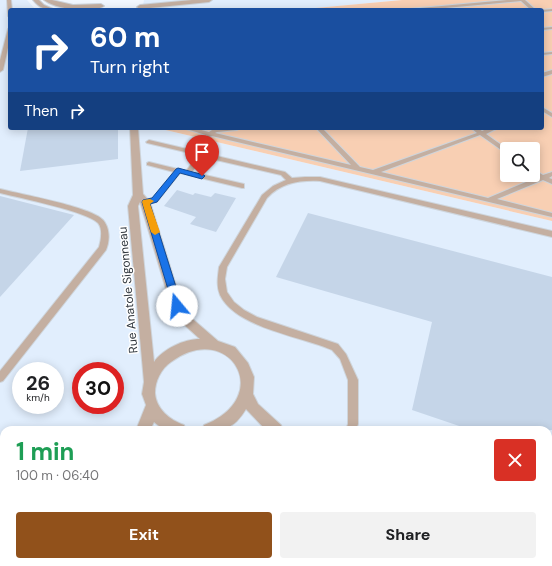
<!DOCTYPE html>
<html lang="en">
<head>
<meta charset="utf-8">
<style>
	:root { --surface:#fff; --page:#f2f2f2; --text:#202124; --muted:#757577; --accent:#91511b }
	body { margin:0; font-family:"DM Sans",sans-serif; background:var(--page); color:var(--text); height:100vh; display:flex; flex-direction:column; font-size:15px; white-space:nowrap }
	* { box-sizing:border-box; margin:0 }
	p { font-size:13px; color:var(--muted) }
	.icon { flex:none; width:22px; height:22px; fill:none; stroke:currentColor; stroke-width:2; stroke-linecap:round; stroke-linejoin:round }
	.map { position:relative; flex:1; overflow:hidden }
	.panel { position:absolute; left:0px; top:426px; width:552px; height:140px; display:flex; flex-direction:column; background:var(--surface); border-radius:12px 12px 0 0; box-shadow:0 2px 10px #0003 }
	.panel>* { flex:none }
	.guide { position:absolute; left:8px; top:8px; width:536px; height:122px; border-radius:4px; box-shadow:0 2px 10px #0003; background:#1a4fa0; color:#fff; overflow:hidden }
	.tools { position:absolute; left:500px; top:142px; display:grid; gap:8px }
	.tools a { display:grid; place-items:center; width:40px; height:40px; border-radius:4px; background:var(--surface); box-shadow:0 2px 10px #0003; font-size:20px }
	.speed { position:absolute; left:12px; top:362px; display:flex; gap:8px; font-size:20px; font-weight:700; text-align:center }
	.speed>* { display:grid; place-content:center; width:52px; height:52px; border-radius:50%; background:var(--surface); box-shadow:0 2px 10px #0003; line-height:1 }
	.speed small { font-size:10px; font-weight:400 }
	.speed .limit { border:6px solid #d22; background:#fff; color:#111 }
	.pin { position:absolute; display:grid; place-items:center; width:34px; height:34px; color:#fff; margin:-41px -17px; border-radius:50% 50% 50% 0; rotate:-45deg; box-shadow:0 0 4px #0007 }
	.pin .icon { rotate:45deg }
	.me { position:absolute; width:44px; margin:-22px; rotate:343deg; stroke-linejoin:round; filter:drop-shadow(0 0 3px #0008) }
	.turn { display:flex; align-items:center; gap:14px; height:84px; padding:0 16px; font-size:18px }
	.turn .icon { width:52px; height:52px; stroke-width:2.5 }
	.turn b { display:block; font-size:28px; line-height:34px }
	.then { display:flex; align-items:center; height:38px; padding:0 16px; background:#0003; gap:8px; font-size:15px }
	.round { display:grid; place-items:center; flex:none; width:42px; height:42px; border-radius:4px; background:var(--page) }
	.headline { display:flex; align-items:center; justify-content:space-between; height:68px; padding:0 16px }
	h1 { font-size:24px; font-weight:700; line-height:30px; color:#1e9e55 }
	.cta { display:flex; gap:8px; margin-top:auto; padding:8px 16px }
	.cta a { flex:1; height:46px; border-radius:4px; background:var(--accent); color:#fff; font-size:16px; font-weight:700; line-height:46px; text-align:center }
	.cta a+a { background:var(--page); color:var(--text) }
	.map>svg:first-child { display:block }
</style>
</head>
<body>
<div class="map">
<svg width="552" height="566" viewBox="0 0 552 566">
	<rect width="100%" height="100%" fill="#f1f7ff"/>
	<g fill="#e1eefd" fill-rule="evenodd">
		<path d="M0,0H27L36,10H10V128H157L552,221V566H0ZM21,371H55V405H21ZM81,371H115V405H81ZM4,430H548V562H4Z"/>
		<polygon points="144,0 402,0 294,10 142,10"/>
	</g>
	<path fill="#f8cfb3" fill-rule="evenodd" d="M402,0H552V221L157,128H542V10H294ZM507,149H533V175H507Z"/>
	<g fill="#c5d5e8">
		<polygon points="28,128 118,128 118,159 20,171"/>
		<polygon points="177,190 193,195 195,193 211,197 215,193 236,198 216,232 190,224 196,217 164,206"/>
		<polygon points="0,196 74,215 0,297"/>
		<polygon points="308,213 552,277 552,430 471,430 412,410 432,322 276,277"/>
	</g>
	<g fill="none" stroke-linecap="round" stroke-linejoin="round">
		<g stroke="#ced5dc" stroke-width="2">
			<g id="service">
				<polygon points="7,0 11,0 12,10 10,10 10,17 8,16"/>
				<polygon points="507,0 525,0 536,10 531,10 521,1 424,10 407,10 409,9"/>
				<polygon points="552,9 552,11 542,12 542,10 541,10"/>
				<polygon points="552,27 552,29 542,30 542,28"/>
				<polygon points="10,28 10,39 3,70 0,72 0,60 8,29"/>
				<polygon points="552,52 552,54 542,55 542,53"/>
				<polygon points="552,70 552,74 542,77 542,73"/>
				<polygon points="542,107 552,113 552,117 542,111"/>
				<polygon points="183,128 194,128 209,132 215,128 240,128 237,130 217,132 215,133 351,165 316,128 322,128 360,167 373,170 477,133 471,128 478,128 482,131 489,128 498,128 486,134 507,149 507,154 480,135 381,172 488,198 538,177 533,174 533,169 543,175 552,172 552,176 549,178 552,179 552,184 543,180 497,199 552,213 552,217 212,136 209,137 206,135"/>
				<path d="M149,140L285,172L292,178L305,177H320L552,231V237L320,181C299,180 281,183 267,198L227,267L225,279L227,292L234,302L244,310L257,317L338,344L346,354L358,380V424L356,430H346L348,424V380L340,359L332,350C300,336 236,328 220,295C216,286 218,276 219,267L262,195L273,186L286,180L281,175L203,157L192,172L244,184V188H242L180,173L157,202L145,204H143L142,202L143,200L153,198L174,172L147,165V163L149,162L186,171L198,155L147,143L146,142Z"/>
				<path d="M0,189C20,194 92,207 103,220C110,228 110,241 106,250L3,381L0,382V371L99,247C101,240 103,229 98,223C86,211 19,198 0,193Z"/>
				<polygon points="548,530 552,531 552,543 548,542"/>
				<polygon points="318,562 332,562 330,566 316,566"/>
				<rect x="373" y="562" width="12" height="4"/>
			</g>
		</g>
		<g stroke="#ced5dc" stroke-width="2">
			<g id="minor">
				<path d="M33,0H39L44,5L55,10C45,10 40,8 33,0Z"/>
				<path d="M44,0H52L73,5L101,4L104,6C92,14 55,9 44,0Z"/>
				<polygon points="192,0 212,0 209,2 140,9 137,7 140,5"/>
				<path d="M130,128H138L143,194L150,202L182,305L188,315L218,341L235,347L248,363L254,377L253,394L258,404L281,425L283,430H266L246,409C233,430 225,430 202,430L204,425C277,396 228,319 171,362C161,369 155,381 155,393C156,409 170,420 184,425L186,430H164L154,422L150,430H136L146,405L142,394L144,382L128,206L133,195ZM140,202L171,306L180,321L200,339C184,339 163,349 154,362L138,206Z"/>
				<rect x="0" y="485" width="4" height="14"/>
			</g>
		</g>
		<use href="#service" fill="#c4afa1" fill-rule="evenodd"/>
		<use href="#minor" fill="#c4afa1" fill-rule="evenodd"/>
	</g>
	<polygon fill="#1a73e8" stroke="#114b97" points="178,168 204,175 205,176 202,179 180,173 157,202 150,204 182,306 181,308 174,308 173,306 142,202 143,200 152,198 176,169"/>
	<polygon fill="#f59e0b" points="150,199 154,201 150,204 160,232 155,235 151,232 142,202 143,200"/>
	<g text-anchor="middle" stroke-width="3" stroke-linejoin="round" paint-order="stroke">
		<g font-size="12" fill="#31383f" stroke="#fff">
			<text transform="translate(128 290) rotate(-95)" y="4">Rue Anatole Sigonneau</text>
		</g>
	</g>
</svg>
<div class="tools">
<a><svg class="icon" aria-label="search" viewBox="0 0 24 24"><circle cx="10" cy="10" r="6"/><path d="M15 15l6 6"/></svg></a>
</div>
<div class="speed"><div>26<small>km/h</small></div><div class="limit">30</div></div>
<div class="pin" style="left:202px;top:176px;background:#d93025"><svg class="icon" aria-label="arrive" viewBox="0 0 24 24"><path d="M6 21V4h12l-3 4 3 4H6"/></svg></div>
<svg class="me" style="left:177px;top:306px" viewBox="-20 -20 40 40"><circle r="19" fill="#fff"/><path d="M0-13L10 11 0 6-10 11z" fill="#1a73e8"/></svg>
<div class="guide">
<div class="turn"><svg class="icon" aria-label="right" viewBox="0 0 24 24"><path d="M7 20v-9h11M14 6l5 5-5 5"/></svg><div><b>60 m</b>Turn right</div></div>
<div class="then">Then<svg class="icon" aria-label="right" viewBox="0 0 24 24"><path d="M7 20v-9h11M14 6l5 5-5 5"/></svg></div>
</div>
<section class="panel">
<div class="headline"><div><h1>1 min</h1><p>100 m · 06:40</p></div><a class="round" style="background:#d93025;color:#fff"><svg class="icon" aria-label="close" viewBox="0 0 24 24"><path d="M6 6l12 12M18 6L6 18"/></svg></a></div>
<div class="cta"><a>Exit</a><a>Share</a></div>
</section>
</div>
</body>
</html>
